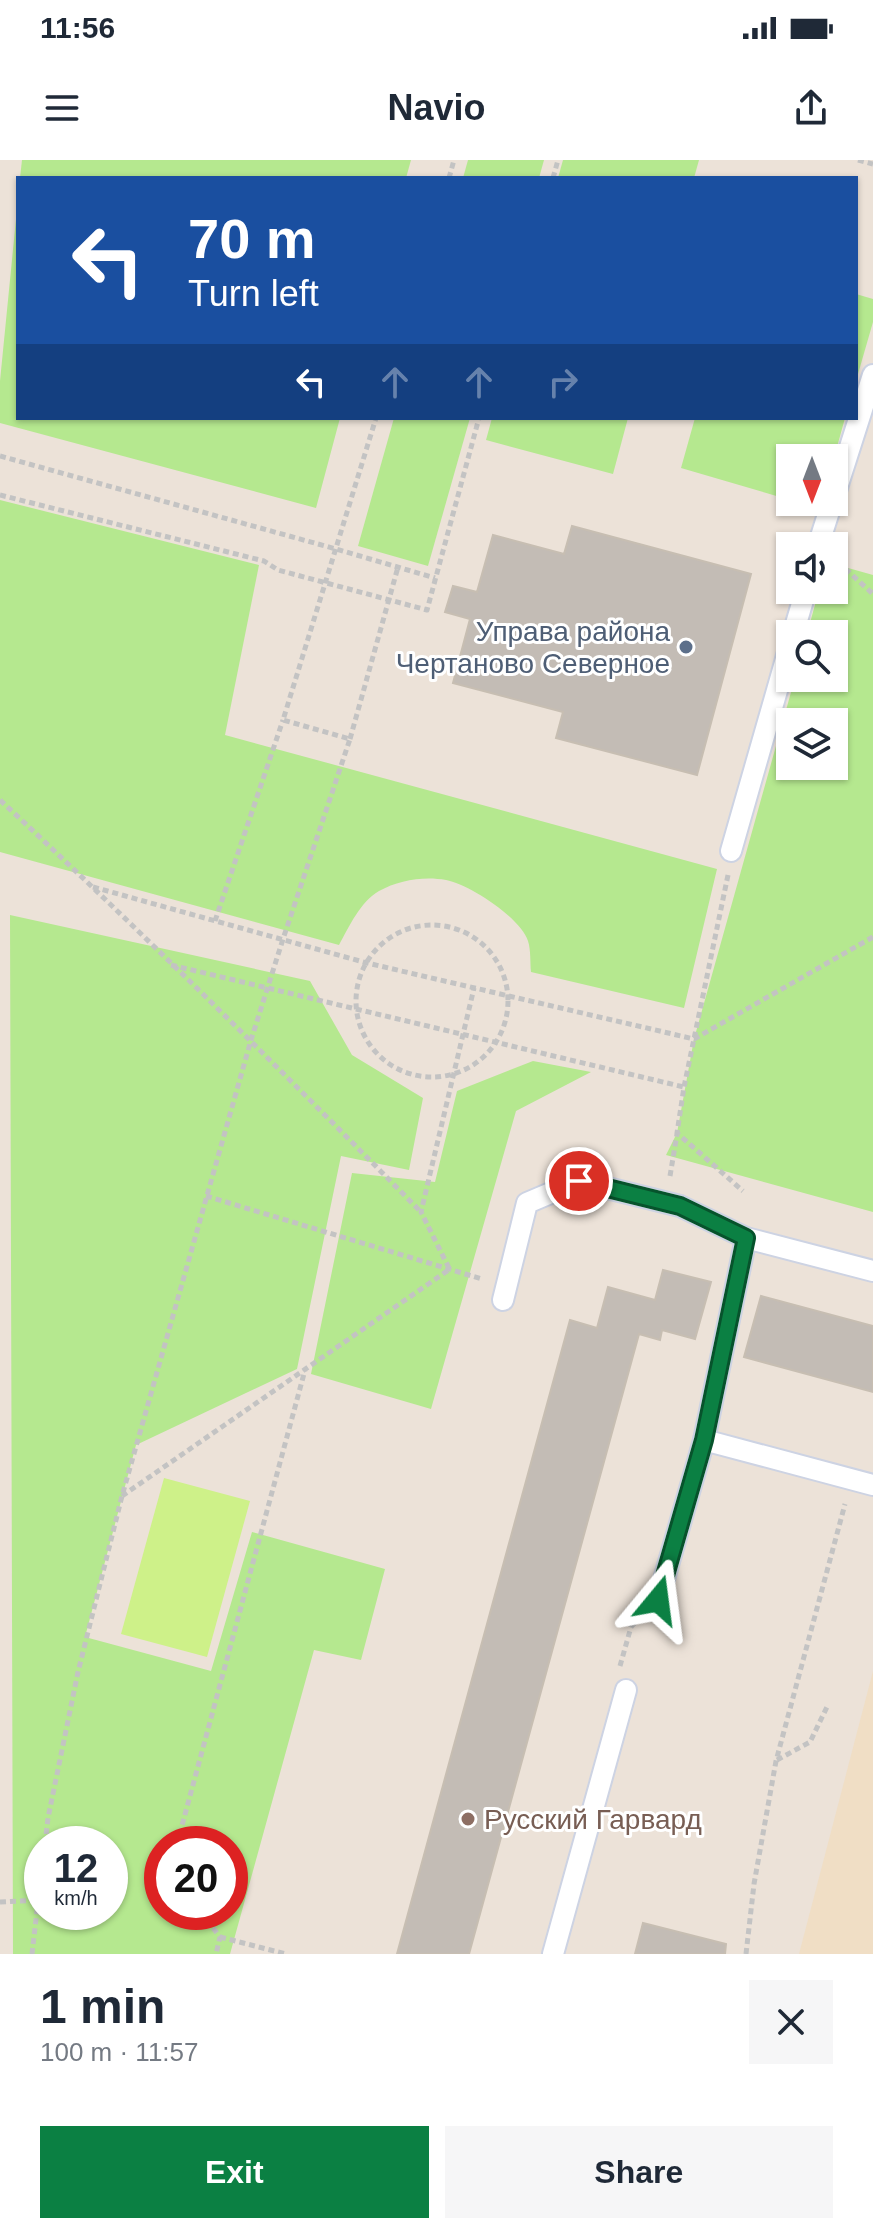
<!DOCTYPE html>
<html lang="en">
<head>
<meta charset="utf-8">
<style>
	:root { --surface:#fff; --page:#f6f6f7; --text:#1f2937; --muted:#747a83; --accent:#0b8043 }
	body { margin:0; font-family:Helvetica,sans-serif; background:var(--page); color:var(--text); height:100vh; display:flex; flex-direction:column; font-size:30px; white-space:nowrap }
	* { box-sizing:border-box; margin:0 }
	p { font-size:26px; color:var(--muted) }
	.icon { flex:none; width:44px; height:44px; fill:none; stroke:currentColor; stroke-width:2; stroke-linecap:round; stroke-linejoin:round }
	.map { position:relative; height:1794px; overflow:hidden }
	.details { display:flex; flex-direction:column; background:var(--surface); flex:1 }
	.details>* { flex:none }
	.guide { position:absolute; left:16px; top:16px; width:842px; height:244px; border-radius:0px; box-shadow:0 2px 6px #0004; background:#1a4fa0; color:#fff; overflow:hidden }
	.needle { width:52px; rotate:180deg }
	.buttons { position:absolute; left:776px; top:284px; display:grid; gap:16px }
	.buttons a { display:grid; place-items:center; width:72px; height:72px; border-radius:0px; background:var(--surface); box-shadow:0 2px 6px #0004; font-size:40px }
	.speed { position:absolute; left:24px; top:1666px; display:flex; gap:16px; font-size:40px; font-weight:700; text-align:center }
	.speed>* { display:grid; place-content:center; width:104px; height:104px; border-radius:50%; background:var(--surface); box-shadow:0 2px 6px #0004; line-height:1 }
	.speed small { font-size:20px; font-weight:400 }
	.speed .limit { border:12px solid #d22; background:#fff; color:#111 }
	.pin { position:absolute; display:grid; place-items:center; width:68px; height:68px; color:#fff; margin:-34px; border:4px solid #fff; border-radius:50%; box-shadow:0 2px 8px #0007 }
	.me { position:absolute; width:88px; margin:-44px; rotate:16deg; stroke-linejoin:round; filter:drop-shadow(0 0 6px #0008) }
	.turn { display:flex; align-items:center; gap:28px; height:168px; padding:0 40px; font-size:36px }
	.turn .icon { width:104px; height:104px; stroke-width:2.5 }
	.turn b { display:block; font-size:56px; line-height:68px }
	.lanes { display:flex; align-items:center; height:76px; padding:0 40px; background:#0003; justify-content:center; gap:40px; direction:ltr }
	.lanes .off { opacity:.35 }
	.round { display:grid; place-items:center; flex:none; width:84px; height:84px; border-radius:0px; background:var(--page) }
	.summary { display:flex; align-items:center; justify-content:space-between; height:136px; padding:0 40px }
	h1 { font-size:48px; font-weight:700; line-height:60px }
	.button { display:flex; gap:16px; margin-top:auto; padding:16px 40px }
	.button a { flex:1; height:92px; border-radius:0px; background:var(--accent); color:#fff; font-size:32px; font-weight:700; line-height:92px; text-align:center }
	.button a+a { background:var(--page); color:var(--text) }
	.status { display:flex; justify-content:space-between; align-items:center; height:56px; padding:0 40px; background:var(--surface); direction:ltr }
	.status svg { height:22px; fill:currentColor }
	header { display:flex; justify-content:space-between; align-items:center; height:104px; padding:0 40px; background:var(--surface); font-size:36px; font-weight:700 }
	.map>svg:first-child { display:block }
</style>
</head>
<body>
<div class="status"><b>11:56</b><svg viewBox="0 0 49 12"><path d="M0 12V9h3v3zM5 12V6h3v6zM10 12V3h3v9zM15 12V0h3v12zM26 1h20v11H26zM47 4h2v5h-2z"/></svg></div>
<header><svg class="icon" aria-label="menu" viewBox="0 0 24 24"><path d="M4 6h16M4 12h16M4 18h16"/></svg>Navio<svg class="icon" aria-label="share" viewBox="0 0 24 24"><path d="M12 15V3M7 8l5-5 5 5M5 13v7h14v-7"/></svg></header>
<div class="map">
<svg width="873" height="1794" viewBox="0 0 873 1794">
	<rect width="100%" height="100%" fill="#ece2d8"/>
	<polygon fill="#f0dec5" points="873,1511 873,1794 799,1794"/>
	<g fill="#b5e88f" fill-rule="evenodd">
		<polygon points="22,0 411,0 406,18 20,18"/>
		<polygon points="468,0 544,0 539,18 463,18"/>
		<polygon points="563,0 699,0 694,18 558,18"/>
		<polygon points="18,39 18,258 340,258 316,348 0,263 0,221"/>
		<polygon points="856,134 873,139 873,162 856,221"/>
		<polygon points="394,258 470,258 428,406 358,386"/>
		<polygon points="492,258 628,258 613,314 486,280"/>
		<polygon points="695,258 845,258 834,298 790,298 790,340 681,308"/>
		<path d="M0,340L259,405L225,575L717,709L684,848L531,812C530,803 531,790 528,781C521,758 469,724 446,720C424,716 399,720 379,731C360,742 349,767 339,785L0,692Z"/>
		<path d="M834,404L873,415V1052L666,995L677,973L694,879L795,518H834V474H807L819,430H834ZM790,562H834V606H790Z"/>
		<path d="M10,755L310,821L352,895L423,938L409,1010L341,996L297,1209L136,1285L85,1477L211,1511L252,1372L385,1409L361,1500L314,1490L230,1794H13ZM42,1684H110V1752H42ZM162,1684H230V1752H162Z"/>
		<polygon points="533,901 591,912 516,951 431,1249 311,1214 352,1013 435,1022 457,931"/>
	</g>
	<polygon fill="#cef189" points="164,1318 250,1341 207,1497 121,1474"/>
	<g fill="#c3bcb5" stroke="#c7beb2" stroke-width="2">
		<polygon points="572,366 751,414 697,615 556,578 563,552 453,523 470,459 445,452 453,426 477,432 493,375 564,394"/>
		<polygon points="663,1110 711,1122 695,1179 662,1170 660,1180 639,1174 469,1794 397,1794 570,1160 597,1168 608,1127 655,1140"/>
		<polygon points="761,1136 873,1166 873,1232 744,1197"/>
		<polygon points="643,1763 726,1784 725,1794 635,1794"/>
	</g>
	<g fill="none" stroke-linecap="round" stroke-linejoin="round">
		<g stroke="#cdd3e3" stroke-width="24">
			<g id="service">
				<polyline points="834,337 873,215"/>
				<polyline points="818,386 832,342"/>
				<polyline points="793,474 806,430"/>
				<polyline points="731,691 790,485"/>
				<polyline points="746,1078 873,1111"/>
				<polyline points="503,1140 527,1043 579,1021 680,1046 746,1078 704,1280"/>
				<polyline points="658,1440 704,1280 873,1325"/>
				<polyline points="553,1794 626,1530"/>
			</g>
		</g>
		<g stroke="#c3c3c3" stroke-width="5" stroke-dasharray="6 4" stroke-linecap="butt">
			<polyline points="858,0 873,4"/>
			<polyline points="449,18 454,0"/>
			<polyline points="553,18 558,0"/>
			<polyline points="0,296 336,389 435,418"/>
			<polyline points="0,335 264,401 278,410 427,450 479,258"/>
			<polyline points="838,402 873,434"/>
			<polyline points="350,579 398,407"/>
			<path d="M0,640C144,774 283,912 421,1052"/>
			<polyline points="728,715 684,927 677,973 743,1031"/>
			<polyline points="93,727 367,803 694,879 873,777"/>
			<polyline points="215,761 283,560"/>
			<circle cx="432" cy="841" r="76"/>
			<polyline points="171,805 684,927"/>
			<polyline points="670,1016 677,974"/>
			<polyline points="206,1036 482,1119"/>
			<polyline points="449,1108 421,1052 474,828"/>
			<polyline points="122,1336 450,1109"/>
			<polyline points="620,1506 631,1467 640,1457"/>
			<polyline points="777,1600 810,1582 827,1547"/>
			<polyline points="45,1684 48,1658 78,1512 122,1336 251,880 283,779 350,579 283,560 376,258"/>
			<polyline points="177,1684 305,1210"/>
			<polyline points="0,1742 38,1740"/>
			<polyline points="201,1752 220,1777 216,1794"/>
			<polyline points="220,1777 286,1794"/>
			<polyline points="32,1794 42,1707"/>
			<polyline points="746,1794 754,1724 776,1601 845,1344"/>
		</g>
		<use href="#service" stroke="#fff" stroke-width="20"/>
	</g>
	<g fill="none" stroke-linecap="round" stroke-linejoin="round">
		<g stroke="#07532c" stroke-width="20">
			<polyline id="route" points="579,1021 680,1046 746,1078 704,1280 658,1440"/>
		</g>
		<use href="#route" stroke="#0b8043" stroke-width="14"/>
	</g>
	<circle fill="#5c6f8a" stroke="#fff" stroke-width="3" cx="686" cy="487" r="8"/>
	<circle fill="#8d6e63" stroke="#fff" stroke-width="3" cx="468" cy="1659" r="8"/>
	<g text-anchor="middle" stroke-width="6" stroke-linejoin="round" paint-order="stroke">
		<g font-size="28" fill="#4e5e75" stroke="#fff" text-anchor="end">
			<text x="670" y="481">Управа района<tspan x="670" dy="32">Чертаново Северное</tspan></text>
		</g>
		<g font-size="28" fill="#785e54" stroke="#fff" text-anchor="start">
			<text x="484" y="1669">Русский Гарвард</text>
		</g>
	</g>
</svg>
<div class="buttons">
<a><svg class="needle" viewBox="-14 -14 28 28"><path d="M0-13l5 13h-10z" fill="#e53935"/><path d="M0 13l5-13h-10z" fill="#747a83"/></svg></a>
<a><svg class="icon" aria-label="sound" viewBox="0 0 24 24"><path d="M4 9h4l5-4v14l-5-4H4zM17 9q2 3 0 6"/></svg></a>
<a><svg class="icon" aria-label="search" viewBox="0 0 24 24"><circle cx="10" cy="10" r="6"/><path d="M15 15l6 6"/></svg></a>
<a><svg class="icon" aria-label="layers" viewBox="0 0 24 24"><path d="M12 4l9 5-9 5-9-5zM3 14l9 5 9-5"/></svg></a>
</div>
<div class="speed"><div>12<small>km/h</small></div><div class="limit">20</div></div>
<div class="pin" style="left:579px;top:1021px;background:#d93025"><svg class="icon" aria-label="arrive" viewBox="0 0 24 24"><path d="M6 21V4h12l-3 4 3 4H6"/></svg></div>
<svg class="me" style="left:658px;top:1440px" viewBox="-20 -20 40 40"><path d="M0-17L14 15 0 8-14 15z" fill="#0b8043" stroke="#fff" stroke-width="4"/></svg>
<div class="guide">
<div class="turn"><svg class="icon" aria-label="left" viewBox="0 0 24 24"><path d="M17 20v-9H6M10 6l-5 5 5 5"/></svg><div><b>70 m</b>Turn left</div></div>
<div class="lanes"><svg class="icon" aria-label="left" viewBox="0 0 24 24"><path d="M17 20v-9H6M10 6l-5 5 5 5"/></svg><svg class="icon off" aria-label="ahead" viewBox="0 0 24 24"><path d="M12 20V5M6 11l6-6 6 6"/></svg><svg class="icon off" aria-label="ahead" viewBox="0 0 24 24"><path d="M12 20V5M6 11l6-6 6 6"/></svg><svg class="icon off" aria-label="right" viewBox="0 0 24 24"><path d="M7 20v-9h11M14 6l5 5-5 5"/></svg></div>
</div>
</div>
<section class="details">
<div class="summary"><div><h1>1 min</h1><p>100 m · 11:57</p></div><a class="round"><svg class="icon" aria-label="close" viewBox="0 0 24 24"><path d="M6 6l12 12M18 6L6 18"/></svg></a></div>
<div class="button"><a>Exit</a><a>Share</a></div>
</section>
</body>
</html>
